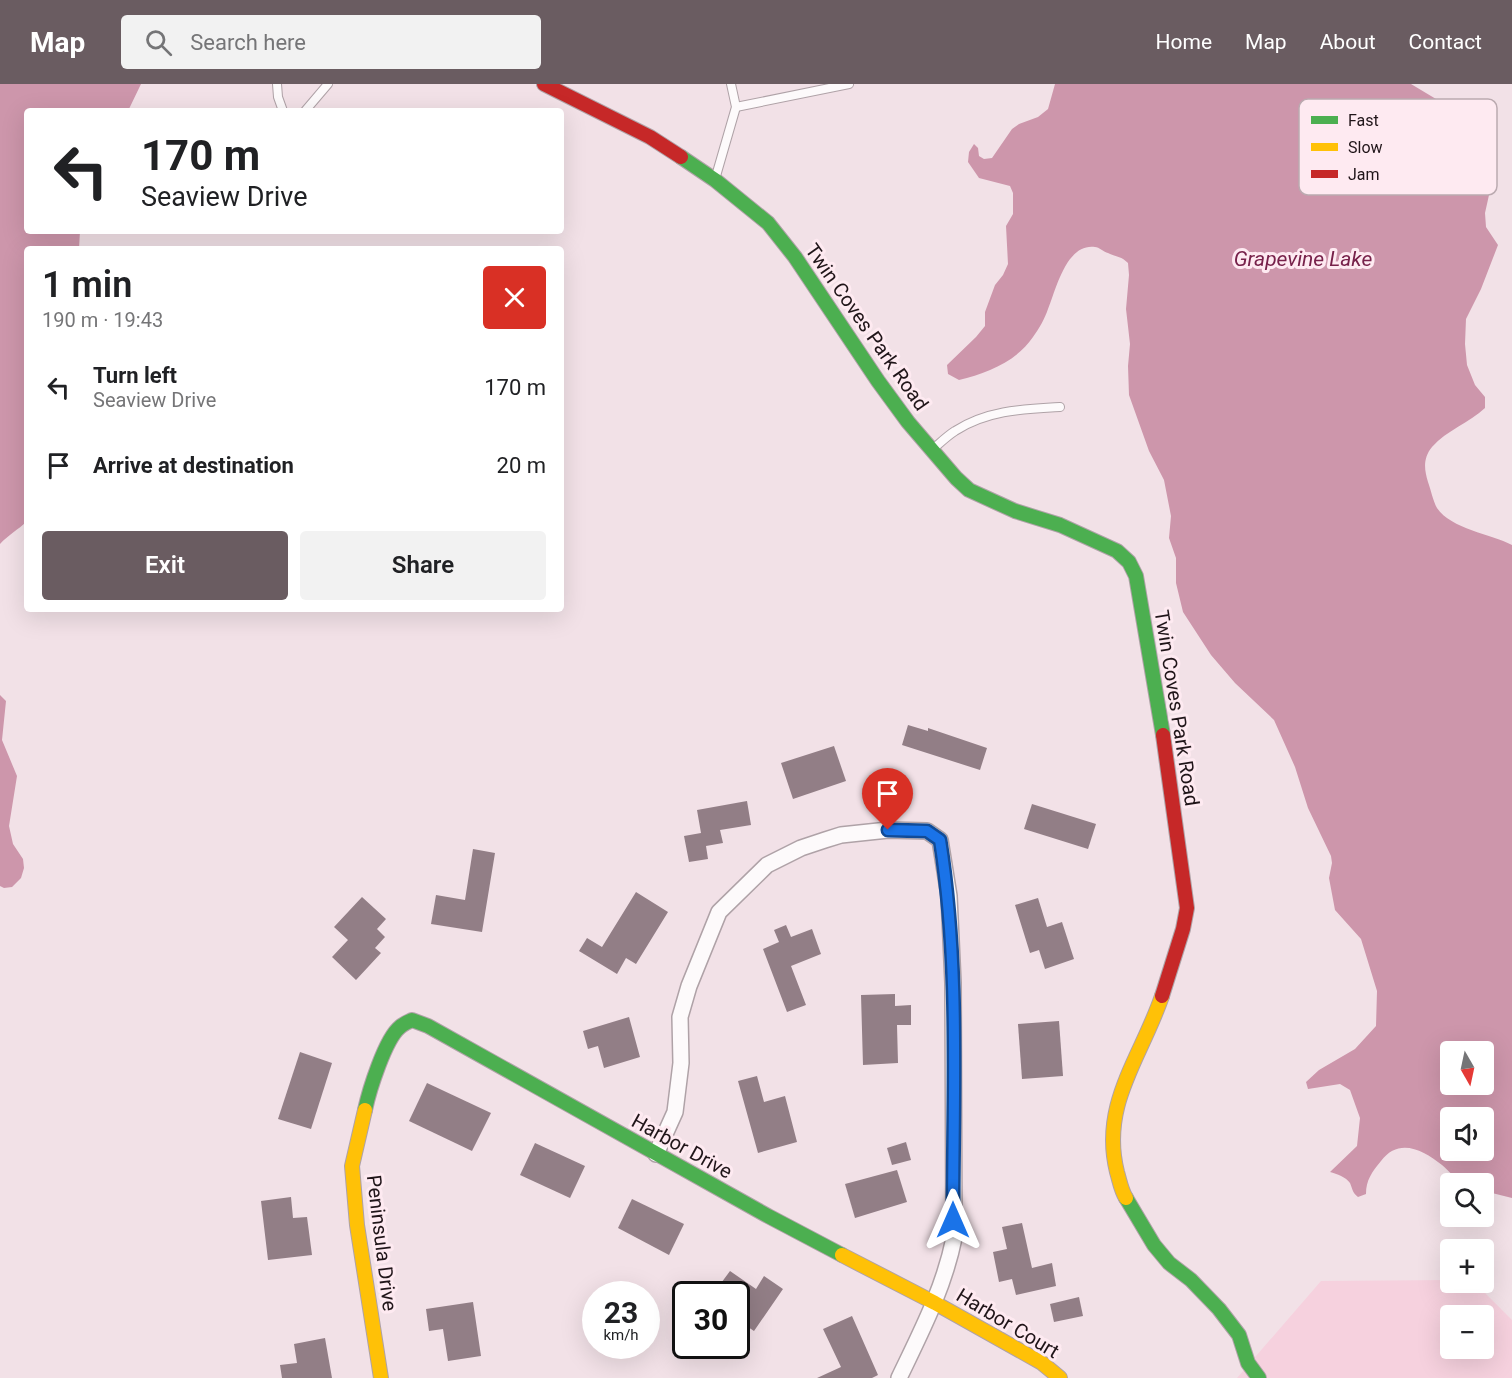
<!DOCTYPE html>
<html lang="en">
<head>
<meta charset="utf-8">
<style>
	:root { --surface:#fff; --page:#f2f2f2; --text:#202124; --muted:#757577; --accent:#6a5c61 }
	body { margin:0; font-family:Roboto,sans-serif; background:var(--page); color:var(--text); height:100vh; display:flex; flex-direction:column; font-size:22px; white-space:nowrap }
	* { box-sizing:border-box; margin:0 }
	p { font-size:20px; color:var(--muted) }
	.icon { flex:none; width:33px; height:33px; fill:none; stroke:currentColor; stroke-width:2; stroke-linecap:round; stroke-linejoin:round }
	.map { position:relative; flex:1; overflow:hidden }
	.drawer { position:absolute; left:24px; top:162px; width:540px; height:366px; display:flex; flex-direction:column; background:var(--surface); border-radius:6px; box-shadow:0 6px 24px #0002 }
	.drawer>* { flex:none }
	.banner { position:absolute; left:24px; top:24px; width:540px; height:126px; border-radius:6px; box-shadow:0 6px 24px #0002; background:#fff; color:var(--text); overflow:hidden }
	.needle { width:39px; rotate:171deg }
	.buttons { position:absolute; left:1440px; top:957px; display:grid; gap:12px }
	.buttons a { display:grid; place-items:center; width:54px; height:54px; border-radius:6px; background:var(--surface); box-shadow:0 6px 24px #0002; font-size:30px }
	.speed { position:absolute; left:582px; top:1197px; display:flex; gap:12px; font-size:30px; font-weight:700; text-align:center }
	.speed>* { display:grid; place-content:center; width:78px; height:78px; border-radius:50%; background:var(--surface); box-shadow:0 6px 24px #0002; line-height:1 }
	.speed small { font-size:15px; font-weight:400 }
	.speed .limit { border:3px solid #111; border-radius:9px; background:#fff; color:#111 }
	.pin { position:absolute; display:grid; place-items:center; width:51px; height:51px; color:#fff; margin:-62px -26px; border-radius:50% 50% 50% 0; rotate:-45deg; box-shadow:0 0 6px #0007 }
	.pin .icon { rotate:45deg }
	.me { position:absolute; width:66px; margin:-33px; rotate:0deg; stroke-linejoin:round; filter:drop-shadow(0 0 4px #0008) }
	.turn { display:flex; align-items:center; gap:21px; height:126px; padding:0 18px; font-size:27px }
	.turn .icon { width:78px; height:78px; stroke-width:2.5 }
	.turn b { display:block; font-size:42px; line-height:51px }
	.round { display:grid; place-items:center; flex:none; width:63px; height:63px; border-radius:6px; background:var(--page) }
	.summary { display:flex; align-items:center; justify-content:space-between; height:102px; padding:0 18px }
	h1 { font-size:36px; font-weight:600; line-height:45px }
	.primary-button { display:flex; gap:12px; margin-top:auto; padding:12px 18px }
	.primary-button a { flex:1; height:69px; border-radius:6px; background:var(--accent); color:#fff; font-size:24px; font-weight:600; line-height:69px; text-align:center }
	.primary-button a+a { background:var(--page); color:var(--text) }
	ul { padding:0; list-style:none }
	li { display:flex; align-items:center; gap:18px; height:78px; padding:0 18px }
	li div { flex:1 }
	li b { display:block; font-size:22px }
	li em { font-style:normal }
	header { display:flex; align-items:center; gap:36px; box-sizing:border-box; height:84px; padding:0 30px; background:var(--accent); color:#fff }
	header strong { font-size:28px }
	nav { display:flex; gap:33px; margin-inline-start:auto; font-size:21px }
	.search { width:420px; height:54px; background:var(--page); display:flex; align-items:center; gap:15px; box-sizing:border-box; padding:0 21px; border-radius:6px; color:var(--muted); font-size:22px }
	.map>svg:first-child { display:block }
</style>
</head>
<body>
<header>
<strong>Map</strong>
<div class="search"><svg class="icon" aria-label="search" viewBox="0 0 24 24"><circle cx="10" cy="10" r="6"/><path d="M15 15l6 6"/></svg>Search here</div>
<nav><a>Home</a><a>Map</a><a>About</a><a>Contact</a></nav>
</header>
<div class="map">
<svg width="1512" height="1294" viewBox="0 0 1512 1294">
	<rect width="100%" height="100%" fill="#f2e1e7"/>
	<path fill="#f6d1de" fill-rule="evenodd" d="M1450,1196V1198L1475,1199L1512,1236V1294H1237L1321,1197ZM1450,1232H1484V1264H1450Z"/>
	<g fill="#cd96ab" fill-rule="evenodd">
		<path d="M0,0H141L128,27H27V147H80L79,165H27V437C18,446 8,451 0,460Z"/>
		<path d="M1055,0H1411L1451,24L1468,46L1471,63L1483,88L1489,111L1485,129L1486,143L1498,161L1481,205L1466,235L1465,260L1467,281L1475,301L1485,313V324C1469,339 1447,346 1432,363C1423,374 1424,385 1428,398C1431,406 1433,417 1437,424C1451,445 1491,450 1512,461V1114L1484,1107V1100L1464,1099C1455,1095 1449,1087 1442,1081C1423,1066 1399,1053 1381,1077C1372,1088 1366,1096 1366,1110L1358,1113C1352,1108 1353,1106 1350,1099C1346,1093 1337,1090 1330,1088L1357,1062L1360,1034L1350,1006L1340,1000L1308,1005L1306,998L1319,986L1355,965L1376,942L1377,907L1361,855L1335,826L1329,794L1332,779L1331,772L1308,724L1295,683L1274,636L1235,599L1211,571L1183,528L1176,499V474L1169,454L1171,432L1164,396L1149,367L1129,311L1128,282L1130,260L1126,225L1129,191L1128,179C1121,172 1116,173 1108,169C1104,168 1099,163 1095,163C1066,159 1056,206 1048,225C1045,234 1039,245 1033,253C1016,278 987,289 959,296L948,290L947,281L976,253L985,242V228L995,201L1003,191L1008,180L1006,142L1013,130V109L1010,102L979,94L968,78L969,68L974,60L978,64L979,72L984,75L992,74L1012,45L1019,40L1038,33L1048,25ZM1450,968H1484V1000H1450ZM1450,1034H1484V1066H1450Z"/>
		<polygon points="0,611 6,617 2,656 17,692 9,742 13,760 23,775 24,784 21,794 12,803 4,804 0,802"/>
	</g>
	<g fill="#927e86">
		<polygon points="908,641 928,647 928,644 987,664 980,686 902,661"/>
		<polygon points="834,662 846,697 793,715 781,679"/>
		<polygon points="747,717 751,741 720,746 723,759 706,762 708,775 689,778 684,752 701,749 697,726"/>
		<polygon points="1032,720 1096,740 1088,765 1024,745"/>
		<polygon points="473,765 495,769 482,848 431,840 436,811 465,816"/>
		<polygon points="636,808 668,828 636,880 626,874 617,890 579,867 587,854 602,863"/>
		<polygon points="362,813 386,835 377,845 385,853 375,864 381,869 356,896 332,873 348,856 334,843"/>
		<polygon points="1038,814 1047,843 1062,838 1074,875 1045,885 1039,866 1030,869 1015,821"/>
		<polygon points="786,841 791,853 812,845 821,870 791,882 806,921 787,928 763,865 779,858 774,846"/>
		<polygon points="895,910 895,922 911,921 911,941 897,941 898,979 863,981 861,911"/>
		<polygon points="629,933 640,973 604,984 598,962 588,965 583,947"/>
		<polygon points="1059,937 1063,992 1022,995 1018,940"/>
		<polygon points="300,968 332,979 311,1045 278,1035"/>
		<polygon points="757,992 764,1018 785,1012 797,1058 758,1069 738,997"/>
		<polygon points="427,999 491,1029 472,1067 409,1037"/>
		<polygon points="906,1058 911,1076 892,1081 887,1064"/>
		<polygon points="535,1059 585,1082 570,1114 520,1091"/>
		<polygon points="897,1086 907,1118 855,1134 845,1100"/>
		<polygon points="291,1113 293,1134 307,1133 312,1171 268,1176 261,1117"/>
		<polygon points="632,1115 684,1140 669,1171 618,1144"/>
		<polygon points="1022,1139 1032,1184 1052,1179 1056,1202 1016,1211 1012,1195 999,1198 993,1168 1007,1165 1002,1143"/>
		<polygon points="730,1187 756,1205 764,1192 783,1205 754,1247 736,1235 736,1210 713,1210"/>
		<polygon points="1079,1213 1083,1232 1054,1238 1050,1220"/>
		<polygon points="473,1218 481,1272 448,1277 443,1245 429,1247 426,1225"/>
		<polygon points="852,1232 878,1291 872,1294 817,1294 841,1283 823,1245"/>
		<polygon points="325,1254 332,1294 282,1294 280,1281 297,1279 294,1260"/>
	</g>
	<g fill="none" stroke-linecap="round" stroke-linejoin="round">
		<g stroke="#afa2a7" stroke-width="10">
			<g id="lane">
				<polyline points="277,0 278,13 283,27"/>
				<polyline points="736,23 849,0"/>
				<polyline points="305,27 328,0"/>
				<polyline points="716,92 736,23 731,0"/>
				<path d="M933,365C940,359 947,352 955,347C987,326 1024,325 1060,323"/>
			</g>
		</g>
		<g stroke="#afa2a7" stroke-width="18">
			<path id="street" d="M656,1070L675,1028L681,979L680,933L689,902L719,828L767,781L801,764L825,756L841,751L888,746L927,747L940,756L949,812L953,899L954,1154C944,1204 921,1248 899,1294"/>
		</g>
		<g stroke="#afa2a7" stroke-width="16">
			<g id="fast">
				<polyline points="681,73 715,96 768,139 795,173 878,297 908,338 956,394 969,406 1015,427 1060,441 1117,467 1129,478 1136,492 1163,651"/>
				<path d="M365,1026C369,1007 385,955 400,943C403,940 408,938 412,936L428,942L768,1132L842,1171"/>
				<polyline points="1126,1114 1154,1161 1169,1179 1191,1196 1219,1225 1239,1251 1248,1279 1259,1294"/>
			</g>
		</g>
		<g stroke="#afa2a7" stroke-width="16">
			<g id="slow">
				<polyline points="365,1026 352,1082 357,1141 381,1294"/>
				<path d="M1126,1114C1121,1106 1120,1098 1117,1088C1100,1020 1141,974 1162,912"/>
				<polyline points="842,1171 935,1219 1042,1279 1060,1294"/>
			</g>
		</g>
		<g stroke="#afa2a7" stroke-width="16">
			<g id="jam">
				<polyline points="544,0 650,53 681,73"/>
				<polyline points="1162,912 1183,845 1187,824 1163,651"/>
			</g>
		</g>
		<use href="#lane" stroke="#fdfafb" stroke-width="8"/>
		<use href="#street" stroke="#fdfafb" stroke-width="15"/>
		<use href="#fast" stroke="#4caf50" stroke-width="14"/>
		<use href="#slow" stroke="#ffc107" stroke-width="14"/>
		<use href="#jam" stroke="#c62828" stroke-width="14"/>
	</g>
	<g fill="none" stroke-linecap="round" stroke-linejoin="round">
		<g stroke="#114b97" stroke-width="15">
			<path id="route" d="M888,746L927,747L940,756C960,881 953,1010 953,1136"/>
		</g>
		<use href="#route" stroke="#1a73e8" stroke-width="10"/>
	</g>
	<g text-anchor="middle" stroke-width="6" stroke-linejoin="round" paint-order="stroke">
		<g font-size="20" fill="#201519" stroke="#feeaf1">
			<text transform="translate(867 243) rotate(55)" y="7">Twin Coves Park Road</text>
			<text transform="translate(1177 624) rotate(81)" y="7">Twin Coves Park Road</text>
			<text transform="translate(682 1062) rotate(29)" y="7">Harbor Drive</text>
			<text transform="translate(382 1159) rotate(83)" y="7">Peninsula Drive</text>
			<text transform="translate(1008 1239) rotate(31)" y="7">Harbor Court</text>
		</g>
		<g font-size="21" font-style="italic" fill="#77214a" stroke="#feeaf1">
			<text x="1303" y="182">Grapevine Lake</text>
		</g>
	</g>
	<rect x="1299" y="15" width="198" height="96" rx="9" fill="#feeaf1" stroke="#bbaab0" stroke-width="1.5"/>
	<rect x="1311" y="32" width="27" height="8" fill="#4caf50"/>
	<rect x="1311" y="59" width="27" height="8" fill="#ffc107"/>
	<rect x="1311" y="86" width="27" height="8" fill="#c62828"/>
	<g font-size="16" fill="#201519">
		<text x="1348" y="42">Fast</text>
		<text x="1348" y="69">Slow</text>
		<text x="1348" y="96">Jam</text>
	</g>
</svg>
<div class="buttons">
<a><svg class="needle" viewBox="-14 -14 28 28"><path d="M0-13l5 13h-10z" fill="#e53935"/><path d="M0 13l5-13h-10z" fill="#757577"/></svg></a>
<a><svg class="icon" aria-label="sound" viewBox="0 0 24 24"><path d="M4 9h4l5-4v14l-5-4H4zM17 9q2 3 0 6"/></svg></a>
<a><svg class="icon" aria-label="search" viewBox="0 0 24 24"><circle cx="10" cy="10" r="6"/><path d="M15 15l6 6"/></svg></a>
<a>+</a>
<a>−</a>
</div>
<div class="speed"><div>23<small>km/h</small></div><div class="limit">30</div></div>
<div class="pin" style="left:888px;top:746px;background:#d93025"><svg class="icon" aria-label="arrive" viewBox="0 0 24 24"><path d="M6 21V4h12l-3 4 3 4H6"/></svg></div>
<svg class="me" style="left:953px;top:1136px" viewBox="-20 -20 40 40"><path d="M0-17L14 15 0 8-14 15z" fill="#1a73e8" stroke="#fff" stroke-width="4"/></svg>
<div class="banner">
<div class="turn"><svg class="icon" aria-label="left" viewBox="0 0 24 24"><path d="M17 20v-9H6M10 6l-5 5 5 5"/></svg><div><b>170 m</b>Seaview Drive</div></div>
</div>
<section class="drawer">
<div class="summary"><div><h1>1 min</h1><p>190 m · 19:43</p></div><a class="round" style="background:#d93025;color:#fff"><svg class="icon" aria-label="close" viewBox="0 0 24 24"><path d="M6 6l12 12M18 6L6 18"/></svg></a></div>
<ul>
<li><svg class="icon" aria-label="left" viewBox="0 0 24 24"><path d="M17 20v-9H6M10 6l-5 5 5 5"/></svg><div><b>Turn left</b><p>Seaview Drive</p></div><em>170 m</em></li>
<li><svg class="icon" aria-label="arrive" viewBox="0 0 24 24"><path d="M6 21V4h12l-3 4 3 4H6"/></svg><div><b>Arrive at destination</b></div><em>20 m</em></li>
</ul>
<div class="primary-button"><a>Exit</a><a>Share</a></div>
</section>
</div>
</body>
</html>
